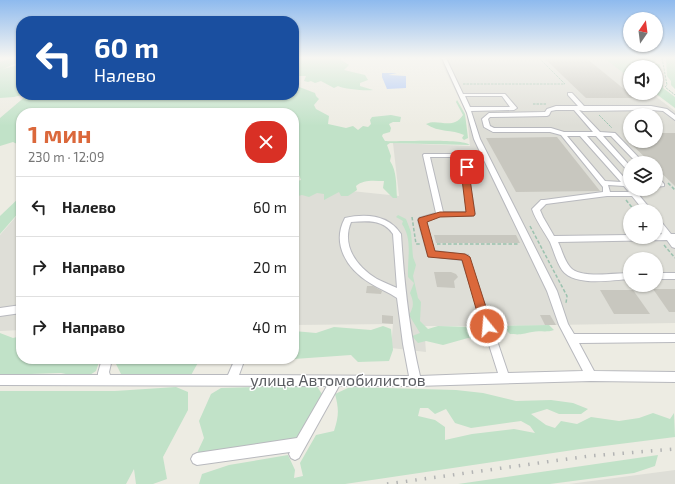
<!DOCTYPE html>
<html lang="ru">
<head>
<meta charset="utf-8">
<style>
	:root { --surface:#fff; --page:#f2f2f2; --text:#222; --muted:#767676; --line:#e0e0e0; --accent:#db683b }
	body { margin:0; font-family:"Exo 2",sans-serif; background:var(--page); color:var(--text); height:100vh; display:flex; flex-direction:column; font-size:15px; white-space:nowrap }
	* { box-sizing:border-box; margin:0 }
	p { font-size:13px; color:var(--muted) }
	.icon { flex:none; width:22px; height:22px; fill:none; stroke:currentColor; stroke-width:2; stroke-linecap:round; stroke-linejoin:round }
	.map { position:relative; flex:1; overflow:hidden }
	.drawer { position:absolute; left:16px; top:108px; width:283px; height:256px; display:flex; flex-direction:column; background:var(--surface); border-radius:16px; box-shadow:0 1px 3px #0004 }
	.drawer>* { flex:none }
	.guide { position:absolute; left:16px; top:16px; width:283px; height:84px; border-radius:16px; box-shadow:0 1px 3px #0004; background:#1a4fa0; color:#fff; overflow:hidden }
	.needle { width:26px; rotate:14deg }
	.fabs { position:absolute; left:623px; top:12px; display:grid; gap:8px }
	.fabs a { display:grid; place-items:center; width:40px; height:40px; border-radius:50%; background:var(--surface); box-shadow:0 1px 3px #0004; font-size:20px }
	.pin { position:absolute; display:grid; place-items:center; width:34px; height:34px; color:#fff; margin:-17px; border-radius:8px; box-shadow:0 2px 6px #0006 }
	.me { position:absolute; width:44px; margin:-22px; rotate:343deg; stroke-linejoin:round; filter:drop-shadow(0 0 3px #0008) }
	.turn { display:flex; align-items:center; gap:14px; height:84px; padding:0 12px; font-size:18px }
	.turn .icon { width:52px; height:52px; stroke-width:2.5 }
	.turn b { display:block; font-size:28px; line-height:34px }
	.round { display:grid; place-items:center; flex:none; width:42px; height:42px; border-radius:16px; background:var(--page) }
	.head { display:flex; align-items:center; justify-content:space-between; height:68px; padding:0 12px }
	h1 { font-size:24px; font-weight:700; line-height:30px; color:var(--accent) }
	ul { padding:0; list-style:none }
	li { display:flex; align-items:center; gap:12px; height:60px; padding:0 12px; border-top:1px solid var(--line) }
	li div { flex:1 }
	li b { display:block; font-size:15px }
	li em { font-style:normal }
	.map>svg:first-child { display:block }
</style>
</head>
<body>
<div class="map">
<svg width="675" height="484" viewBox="0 0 675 484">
	<rect width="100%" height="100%" fill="#edece3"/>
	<g fill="#deded7" fill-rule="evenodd">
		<path d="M439,58H605L630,77V93H651L675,111V323L487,326H424L426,352L391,348L393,324L294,325V185L399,196L393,143L470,146L467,114ZM630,115H656V141H630ZM630,163H656V189H630ZM630,211H656V237H630ZM630,259H656V285H630Z"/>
		<polygon points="21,211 21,330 0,331 0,235"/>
		<polygon points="675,470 675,484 569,484"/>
	</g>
	<g fill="#c1e2c8" fill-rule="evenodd">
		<polygon points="12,58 21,61 3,69 21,64 22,95 14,97 0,98 0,62"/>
		<path d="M294,58H341L340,59L349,65L344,70L365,75L368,80L360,83V86L373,90C365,91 344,89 338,86L334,88L321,81L315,83L311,81L308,82L304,81L306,76H298L299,81H294Z"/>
		<polygon points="604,58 656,58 655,63 649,63 660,64 663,88 675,97 675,108 655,93 656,67 630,67 630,78"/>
		<polygon points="666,58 675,58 675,89 671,85 671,81 667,76"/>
		<path d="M294,85L315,93L316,96L319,99L314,105L316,109L329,116L328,124L346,128L353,126L358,130L363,126L368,127L371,124L370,120L372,117L391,115L401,117L400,122H393L389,124L391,128L390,132L383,134L382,136L385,141C400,142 462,138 470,145L390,143L387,145L391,156L390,161C397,171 396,185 397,198H393L383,188L384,181C374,181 364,179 356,186L357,190L348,196H341L339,192L324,200V194L317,193L309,197L302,195L294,197V179L297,181L301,180L299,175L294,174V113H21V144L19,145L13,142L0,146V118L27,95H294Z"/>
		<path d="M457,100L465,114L468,138L464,140L462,138L464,135C452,129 439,133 426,124C439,118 452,131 463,115L456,102Z"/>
		<polygon points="21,196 21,210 0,234 0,216"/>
		<path d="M398,215L406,219L411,232L413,257L416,265L413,276L418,298L421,302L420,321L428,329L438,326L471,327L480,332L479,339L468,338L443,345L426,341L418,343L412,336L420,333L409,315C414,307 414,302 410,293L414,283L408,277C407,259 413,240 402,224L403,221L396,217Z"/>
		<path d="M549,325L554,330C545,333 540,330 532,332C521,334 522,335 510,334L502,326Z"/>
		<polygon points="383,326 391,329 393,350 389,361 358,362 351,355 294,359 294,331 316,333 334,327 371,330"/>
		<polygon points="0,333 13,338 21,336 21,343 16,345 21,347 21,359 100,359 96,371 85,378 61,373 0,375"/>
		<polygon points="117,359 200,359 190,377 122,376 116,364"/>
		<polygon points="316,385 322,394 297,439 271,444 197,453 204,438 199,421 211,394 221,388"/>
		<polygon points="176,387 188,392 188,410 163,457 167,479 153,484 136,484 134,469 126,484 0,484 0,391 115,391"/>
		<path d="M350,387L456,390L483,393L516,401L551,400L573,403L588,409L581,414H559L547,409L531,414L546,425L555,428L561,421L577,424L591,417L619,421L639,418L653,413L670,419L674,413L675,437L580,449L345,484H199L202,474L229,465L288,455L295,470L294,478L303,476L300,463L316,435L334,431C339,416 339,409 335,394ZM420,408H428L435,414L446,409L455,423L471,428L521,421L530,426L535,433L514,429L472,434L445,440V427L435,420L418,416Z"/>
		<polygon points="658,455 655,466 634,473 550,484 458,484"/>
	</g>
	<polygon fill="#a8c4f8" points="382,73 397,73 388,75 406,76 406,88 387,89 382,77"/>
	<g fill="#c8c7bf">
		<polygon points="544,58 586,58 635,98 586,98"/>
		<polygon points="656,133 675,133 675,186 656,168 656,163 651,163 628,141 656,141"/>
		<polygon points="557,137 600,191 516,192 486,138"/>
		<polygon points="434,235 516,235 520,243 436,243"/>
		<polygon points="434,272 451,272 456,274 458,277 454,281 455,288 437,287"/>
		<polygon points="367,286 373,286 382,291 381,294 366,293"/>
		<polygon points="653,289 675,289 675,312 669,312"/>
		<polygon points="600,290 633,290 650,314 614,314"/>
		<polygon points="382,315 393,316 393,324 382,323"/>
		<polygon points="540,315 550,315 556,325 545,325"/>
	</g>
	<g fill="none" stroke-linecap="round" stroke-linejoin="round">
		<g stroke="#b8b9be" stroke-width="2">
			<g id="minor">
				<path d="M442,58H446L463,94H505L517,108L514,110L471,111L480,139L557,291L568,324L574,334H675V342L579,343L594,371L675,372V382L591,381L416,386H339L299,458L295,460L291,458L289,454L290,452L197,465L193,463L191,459L193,455L197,453L297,438L327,386L0,385V375H98V373L102,359H112L109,372L110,375H228L235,359H247L243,364L239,375L409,376L403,344L397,298C389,292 379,289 370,283C347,269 331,244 345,218C366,213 389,215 401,234C404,282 409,329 420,376L498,373L462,260L428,256L418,220L419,218L436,213L423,155L424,154H481L474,139L467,113ZM465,96H502L510,107H470ZM430,157H464L463,179L467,212H443ZM470,158H483L547,291L559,325L583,371L508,373L468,255L434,251L426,221L440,216H471L475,214L469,179ZM351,222C367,221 383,219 393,234L397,288C390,285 383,282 377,279C357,267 341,246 351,222Z"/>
				<path d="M568,93H572L584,106H651L667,109L675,115V120L663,111L651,110L583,111L579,110L600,132L615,133L643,162L644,163H637L611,136H603L630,166V172L628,171L596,136H587L628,182H630V189H634L652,211H644L632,196H607L546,204L540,210L543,217L554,236L630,235V237H656V235L662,234L656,226V218L659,219L671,234H675V248L672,247L667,240L558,242C562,250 564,260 570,267C579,279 615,273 630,273V279C612,280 574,287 562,270C556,261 554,251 550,242C544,231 536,221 532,209L541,200H544L603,192V187L561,135L550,132H493L484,127L482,119L489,113L545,112L547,109L556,106H578L568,95ZM556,110H574L593,132H564L551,128H494L490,126L488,119L490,117L547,116L549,115L551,111ZM567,136H580L621,182L605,181ZM608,185L624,186L629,192H610Z"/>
				<polygon points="656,176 658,177 664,184 664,186 656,187"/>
				<rect x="656" y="273" width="19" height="6"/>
				<polygon points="21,305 21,313 0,316 0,308"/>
			</g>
		</g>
		<g stroke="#9bc2af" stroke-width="1" stroke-dasharray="2.5 1" stroke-linecap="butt">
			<polyline points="662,58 667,85 665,87 675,95"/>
			<polyline points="463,84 565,84 539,58"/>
			<polyline points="533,104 546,104"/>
			<polyline points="599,115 612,128"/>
		</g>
		<g stroke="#9bc2af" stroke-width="1.5" stroke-dasharray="3.5 2" stroke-linecap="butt">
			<polyline points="668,183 675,190"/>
			<polyline points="626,200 635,211"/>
			<polyline points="412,217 416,244 421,244"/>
			<polyline points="530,226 567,296 566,303"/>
			<polyline points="437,244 519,244"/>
			<polyline points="664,245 675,258"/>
		</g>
		<use href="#minor" fill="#fff" fill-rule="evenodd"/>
		<polyline stroke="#b3b4b4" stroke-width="3.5" stroke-dasharray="1.5 8" stroke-linecap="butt" points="387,484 589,456 675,449"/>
	</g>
	<linearGradient id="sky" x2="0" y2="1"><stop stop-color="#8ebaee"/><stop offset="0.46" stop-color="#f7f6f2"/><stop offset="1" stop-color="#f7f6f2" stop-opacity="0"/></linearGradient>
	<rect width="675" height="126" fill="url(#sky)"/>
	<polygon fill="#db683b" stroke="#8e4426" points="467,165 470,167 470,179 475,214 474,216 440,217 427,222 435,251 465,254 470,257 492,326 491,330 487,331 483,330 481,326 462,260 428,257 418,220 419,218 440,212 466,212 462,179 463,167"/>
	<g text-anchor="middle" stroke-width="3" stroke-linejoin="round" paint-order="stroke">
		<g font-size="16" fill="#5b5d62" stroke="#fff">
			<text x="338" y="386">улица Автомобилистов</text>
		</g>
	</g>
</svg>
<div class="fabs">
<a><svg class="needle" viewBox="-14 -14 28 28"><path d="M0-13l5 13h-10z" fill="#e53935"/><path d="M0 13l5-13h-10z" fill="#767676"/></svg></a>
<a><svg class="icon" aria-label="sound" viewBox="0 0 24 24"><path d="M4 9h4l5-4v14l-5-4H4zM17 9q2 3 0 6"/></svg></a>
<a><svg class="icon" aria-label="search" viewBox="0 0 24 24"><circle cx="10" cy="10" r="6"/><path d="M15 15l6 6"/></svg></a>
<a><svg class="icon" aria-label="layers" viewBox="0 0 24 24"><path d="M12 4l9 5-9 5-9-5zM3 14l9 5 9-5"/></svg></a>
<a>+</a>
<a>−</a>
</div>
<div class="pin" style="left:467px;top:167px;background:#d93025"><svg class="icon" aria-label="arrive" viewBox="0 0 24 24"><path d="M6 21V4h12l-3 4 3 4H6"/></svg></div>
<svg class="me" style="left:487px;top:326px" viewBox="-20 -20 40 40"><circle r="17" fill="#db683b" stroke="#fff" stroke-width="3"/><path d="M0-11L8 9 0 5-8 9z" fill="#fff"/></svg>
<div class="guide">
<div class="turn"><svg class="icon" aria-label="left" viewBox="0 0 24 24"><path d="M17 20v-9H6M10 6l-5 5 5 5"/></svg><div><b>60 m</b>Налево</div></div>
</div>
<section class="drawer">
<div class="head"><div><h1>1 мин</h1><p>230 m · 12:09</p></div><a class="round" style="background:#d93025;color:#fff"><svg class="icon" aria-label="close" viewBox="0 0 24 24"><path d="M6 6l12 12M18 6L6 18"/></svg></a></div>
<ul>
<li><svg class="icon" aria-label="left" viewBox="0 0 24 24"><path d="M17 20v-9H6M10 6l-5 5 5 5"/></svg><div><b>Налево</b></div><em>60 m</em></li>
<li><svg class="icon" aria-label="right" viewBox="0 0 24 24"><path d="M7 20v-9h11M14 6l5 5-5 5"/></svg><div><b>Направо</b></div><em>20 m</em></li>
<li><svg class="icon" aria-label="right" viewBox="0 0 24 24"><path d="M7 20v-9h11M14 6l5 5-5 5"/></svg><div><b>Направо</b></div><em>40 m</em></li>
</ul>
</section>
</div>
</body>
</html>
